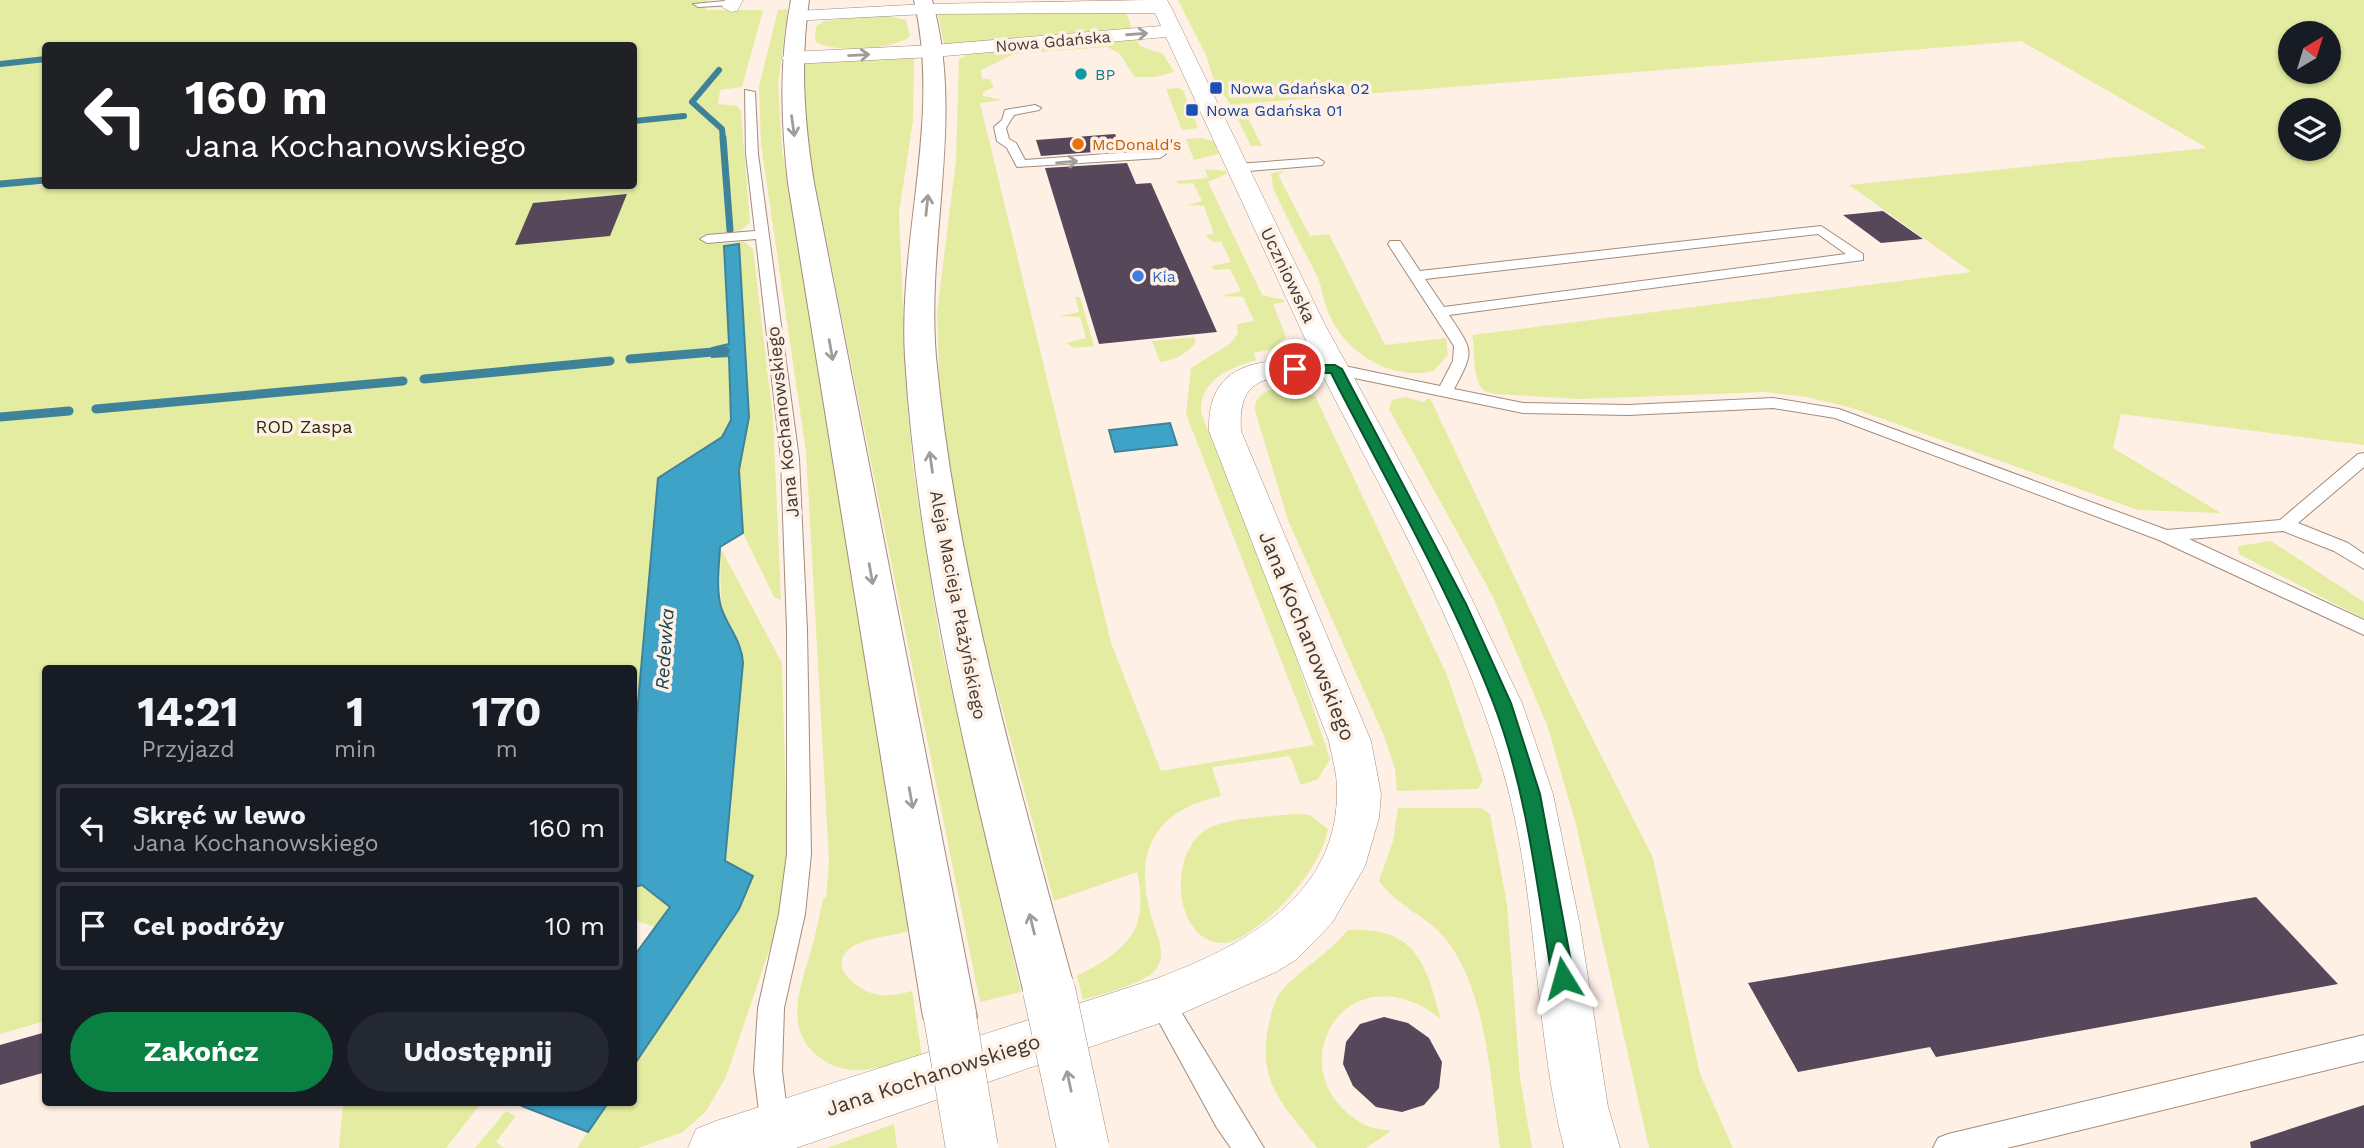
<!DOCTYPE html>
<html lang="pl">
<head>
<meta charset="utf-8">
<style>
	:root { --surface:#171b24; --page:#242831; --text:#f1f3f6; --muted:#9ea1a6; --line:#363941; --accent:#0b8043 }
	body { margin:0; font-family:"Work Sans",sans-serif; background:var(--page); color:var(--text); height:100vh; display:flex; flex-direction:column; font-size:26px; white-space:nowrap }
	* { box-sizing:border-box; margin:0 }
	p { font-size:23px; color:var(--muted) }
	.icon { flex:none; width:38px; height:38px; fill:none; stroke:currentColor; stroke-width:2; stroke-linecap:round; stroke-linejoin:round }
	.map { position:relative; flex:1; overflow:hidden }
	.details { position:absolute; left:42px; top:665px; width:595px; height:441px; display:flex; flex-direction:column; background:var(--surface); border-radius:7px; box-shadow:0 2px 5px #0004 }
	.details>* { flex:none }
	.top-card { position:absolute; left:42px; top:42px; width:595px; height:147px; border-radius:7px; box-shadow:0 2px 5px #0004; background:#202124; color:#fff; overflow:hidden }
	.needle { width:46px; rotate:38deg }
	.fabs { position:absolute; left:2278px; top:21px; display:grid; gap:14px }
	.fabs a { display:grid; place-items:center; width:63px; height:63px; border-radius:50%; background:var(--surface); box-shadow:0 2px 5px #0004; font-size:35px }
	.pin { position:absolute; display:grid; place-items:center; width:60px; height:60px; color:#fff; margin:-30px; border:4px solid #fff; border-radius:50%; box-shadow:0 2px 7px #0007 }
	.me { position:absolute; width:77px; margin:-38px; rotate:352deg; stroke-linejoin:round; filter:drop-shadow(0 0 5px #0008) }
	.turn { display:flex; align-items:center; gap:24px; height:147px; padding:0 28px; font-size:32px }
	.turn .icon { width:91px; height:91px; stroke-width:2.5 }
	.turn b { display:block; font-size:49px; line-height:60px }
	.eta { display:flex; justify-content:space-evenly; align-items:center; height:119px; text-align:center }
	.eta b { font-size:42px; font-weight:700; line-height:49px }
	.primary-button { display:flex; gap:14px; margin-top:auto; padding:14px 28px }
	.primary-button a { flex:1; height:80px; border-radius:42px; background:var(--accent); color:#fff; font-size:28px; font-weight:700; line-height:80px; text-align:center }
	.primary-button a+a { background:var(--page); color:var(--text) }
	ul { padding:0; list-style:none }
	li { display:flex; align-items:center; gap:21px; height:88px; margin:0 14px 10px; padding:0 14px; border:4px solid var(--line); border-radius:7px }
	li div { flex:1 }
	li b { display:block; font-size:26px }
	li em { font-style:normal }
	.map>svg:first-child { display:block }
</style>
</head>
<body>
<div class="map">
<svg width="2364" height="1148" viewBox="0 0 2364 1148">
	<rect width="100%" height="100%" fill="#fff0e6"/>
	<g fill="#e3eca1" fill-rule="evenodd">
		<path d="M0,0H709L698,5H706L705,10H763L742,87L720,90L718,104L737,106L741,111L750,223L741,230L708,235V244L745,242L753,249L773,418L781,600L774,597L743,533L739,470L749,417L739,245L725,246L729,344L712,348L713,357L729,356L731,420L722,437L658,479L634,748V668H46L45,1021L0,1034ZM46,46H634V119L683,114L687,117L634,123V186L34,185L37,180L46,179Z"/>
		<path d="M1178,0H2364V445L2121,414L2113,448L2221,513L2138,510L1852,408L1807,397L1765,392L1580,399L1495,394L1484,391C1471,376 1476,354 1472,335L1971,272L1849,185L2207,148L2021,41L1241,104L1262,146H1251L1231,105L1215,83L1206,55ZM2329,33V72H2291V33ZM2291,110H2329V149H2291Z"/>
		<path d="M788,9L778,84L782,148L910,930C893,937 867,937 852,947C824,966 859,992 879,995C890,996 901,994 912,991L922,1057L879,1071L878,1067C859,1073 839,1071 822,1059C782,1032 800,988 811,951C816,934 819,916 823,899L826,898L829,861L806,452L761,144L759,86L778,10Z"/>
		<polygon points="1125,11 1133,30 944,45 938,14"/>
		<path d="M884,15L906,20L910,36C894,50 832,54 815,41L816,26L824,21Z"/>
		<path d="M1136,37L1140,46L1163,54L1174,72L1156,77H1135L1119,53L1107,47L1014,54L981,70L982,79H990L994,87L983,92V96L1003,100L980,103L1111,643L1161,771L1314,745L1186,414L1191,368L1231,343L1238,333L1237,324L1254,321L1243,297L1222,296L1241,291L1230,269L1215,270L1211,266L1231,262L1221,241L1213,242L1205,235L1214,234L1204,206L1186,205L1202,201L1193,183L1180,184L1175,181L1208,178L1205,169L1227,171L1226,174L1208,182L1262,295L1284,300L1285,302L1273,304L1286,337L1273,349L1253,353L1257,360C1230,367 1199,380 1201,413L1281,612L1330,759L1318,779L1301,785L1290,756L1212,767L1221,796C1152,811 1133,853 1152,919C1157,935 1167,954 1156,969C1145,984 1101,994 1083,1000L1077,976C1127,950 1150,931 1137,872L1054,901L978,619L964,555L940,399L937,312L956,161L959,59L971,53Z"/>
		<polygon points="914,57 913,121 899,212 907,402 913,468 940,641 1021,992 980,1002 806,140 803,61"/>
		<polygon points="1178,88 1183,90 1198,128 1182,130 1166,89"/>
		<polygon points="1202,138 1213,141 1219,154 1194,160 1186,139"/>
		<path d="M1286,171L1278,175L1310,236L1329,234L1385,345L1446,338L1448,355L1433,371C1390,381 1345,353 1328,312C1323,300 1322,287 1317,276C1302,247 1287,218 1273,188L1271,173Z"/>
		<polygon points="1075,297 1080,297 1094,346 1074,348 1066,343 1086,338 1080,317 1059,316 1079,312"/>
		<path d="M1194,337L1196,342C1188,353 1173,361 1160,362L1152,341Z"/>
		<path d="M1288,387L1315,396L1447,675L1483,781L1478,789L1397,791L1395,769L1384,736L1288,520L1255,411C1254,392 1272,388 1288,387Z"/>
		<polygon points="1406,397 1423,402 1430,398 1567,688 1653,858 1700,1074 1733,1148 1649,1148 1576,824 1547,725 1492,595 1389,409 1392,400"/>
		<polygon points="2271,541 2364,602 2364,619 2239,554 2238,546"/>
		<polygon points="720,547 782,663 787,841 786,878 777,927 726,1077 706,1111 683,1132 638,1148 577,1148 608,1103 634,1102 634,1065 739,909 752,877 725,862 743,663 742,649 721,606"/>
		<path d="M1398,808H1481L1490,814L1507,904L1520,1078L1532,1148H1500C1491,1084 1487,988 1444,937C1425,915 1397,906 1379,881L1393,841Z"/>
		<path d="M1296,814L1310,815L1328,829C1323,856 1303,882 1285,902C1274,914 1240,943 1224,943C1173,943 1167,853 1207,829C1226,818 1273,816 1296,814Z"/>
		<polygon points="641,885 670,907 655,927 634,920 634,887"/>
		<path d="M1348,930C1416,926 1426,964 1441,1019C1344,944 1272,1075 1365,1125C1372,1129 1383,1129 1391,1131L1366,1148H1317C1283,1104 1256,1083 1269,1023C1272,1011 1275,997 1284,988C1304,967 1329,953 1348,930Z"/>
		<polygon points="343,1103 343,1102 481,1103 446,1148 339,1148"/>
		<polygon points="506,1111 516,1116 496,1142 504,1148 475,1148"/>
		<polygon points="894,1124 897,1148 827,1148"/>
	</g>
	<g fill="#3ea3c7" stroke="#3f839a" stroke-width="2">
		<path d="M739,244L749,417L739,470L743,533L720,547C719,566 716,589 721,607C728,628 742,641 743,663L725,861L753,876L739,909L634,1065V956L670,907L642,885L634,887V748L658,478L722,437L731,420L729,356L712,357V348L729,344L724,246Z"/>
		<polygon points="1170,423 1177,445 1115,452 1109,430"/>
		<polygon points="524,1103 524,1102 608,1103 588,1132 522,1106"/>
	</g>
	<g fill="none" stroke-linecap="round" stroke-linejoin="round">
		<g stroke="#3f839a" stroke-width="6">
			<polyline points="0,64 46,59"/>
			<polyline points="719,70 692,102 722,129 723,140"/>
			<polyline points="634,121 684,116"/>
		</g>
		<g stroke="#3f839a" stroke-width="7">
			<polyline points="723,138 730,230"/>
			<polyline points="0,184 46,180"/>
		</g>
		<g stroke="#3f839a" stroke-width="9">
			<polyline points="630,359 725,351"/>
			<polyline points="424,379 610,361"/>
			<polyline points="96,409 403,381"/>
			<polyline points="0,417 69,411"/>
		</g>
	</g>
	<g fill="#56485a">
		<polygon points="1115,134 1122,150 1041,156 1036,140"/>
		<polygon points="1127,163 1136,184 1151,183 1217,332 1099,344 1045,168"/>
		<polygon points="627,194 610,236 515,245 533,203"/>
		<polygon points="1883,211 1923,239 1881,243 1843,215"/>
		<polygon points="2256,897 2338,984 1936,1057 1930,1047 1798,1072 1748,983"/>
		<polygon points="1384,1017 1408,1023 1429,1038 1442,1062 1439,1088 1424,1105 1402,1112 1376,1107 1353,1086 1343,1064 1346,1042 1360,1024"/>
		<polygon points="46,1032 46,1072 0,1085 0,1045"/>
		<polygon points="2364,1105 2364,1148 2251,1148 2250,1142"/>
	</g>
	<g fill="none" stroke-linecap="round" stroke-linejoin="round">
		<g stroke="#a28c7c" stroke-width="2">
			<g id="service">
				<polygon points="736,0 733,5 698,7 693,4"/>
				<polygon points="745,90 755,92 758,154 799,459 807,630 811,854 805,914 784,1008 782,1071 789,1127 785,1137 775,1141 765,1137 761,1127 754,1071 758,1008 779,914 787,854 787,630 781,459 756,239 707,243 700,239 707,235 755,231 746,154"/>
				<polygon points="1035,105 1041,108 1039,110 1014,115 1006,128 1009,139 1016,143 1025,160 1160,150 1166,154 1160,158 1017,167 1007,148 997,141 994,127 1002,120 1005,110"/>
				<polygon points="1318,158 1324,162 1322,165 1237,172 1231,168 1237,164"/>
				<path d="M1821,226L1863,254V260L1449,315C1473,351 1475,350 1454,389L1523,403L1628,405L1773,398L1839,409L2167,530L2280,520L2358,454L2364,453V467L2298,523L2348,543L2364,554V569L2334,551L2283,531L2189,539L2364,620V635L2159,540L1835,418L1773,408L1628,415L1523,413L1335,374L1327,369L1335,364L1440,386L1453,361L1454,346L1388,244L1390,241H1400L1420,271ZM1818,234L1846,254L1444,307L1425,279Z"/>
				<polygon points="1160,988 1169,992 1264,1148 1231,1148 1217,1128 1147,1000 1151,992"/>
				<polygon points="2364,1035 2364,1061 2007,1148 1933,1148 1938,1138 1948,1134"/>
			</g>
		</g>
		<g stroke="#a28c7c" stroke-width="1">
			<g id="minor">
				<polygon points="725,0 743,0 737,11 731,12 722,7"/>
				<path d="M1149,0H1167L1171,7L1324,323L1447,548L1522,703L1553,794L1580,926L1608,1107L1620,1148H1564C1535,1032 1538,909 1509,793C1472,646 1392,511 1324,378C1276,377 1237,369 1241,431L1371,741L1381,794L1379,818L1365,866L1332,923L1297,959L1276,972L1160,1023L796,1148H688L696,1129L716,1121L1158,978C1245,945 1339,896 1337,789C1337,773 1332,757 1329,741L1209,431C1207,362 1259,359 1315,360L1166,37L933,57L791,64L781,58L791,52L933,45L1161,26L1155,13L926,14L790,21L788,17L790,13L797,11L926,4Z"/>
			</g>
		</g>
		<g stroke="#a28c7c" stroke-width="2">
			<g id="secondary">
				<path d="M791,0H809C800,62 804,121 814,183L977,1017L969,1034L950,1042L931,1034L923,1017L788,183C781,121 779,62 791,0Z"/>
				<path d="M914,0H932C965,117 926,237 936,357C956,573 1018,781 1075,990L1068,1007L1049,1014L1030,1007L1023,990C972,781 918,572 905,357C898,237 942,118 914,0Z"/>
			</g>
		</g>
		<use href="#service" fill="#fff" fill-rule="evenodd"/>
		<use href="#minor" fill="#fff" fill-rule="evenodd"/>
		<use href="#secondary" fill="#fff" fill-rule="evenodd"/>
		<g stroke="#a28c7c" stroke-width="53" stroke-linecap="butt">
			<g id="secondary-bridge">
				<polyline points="1049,990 1083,1148"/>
				<polyline points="950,1017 972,1148"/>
			</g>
		</g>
		<use href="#secondary-bridge" stroke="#fff" stroke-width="52"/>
	</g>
	<defs><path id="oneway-shaft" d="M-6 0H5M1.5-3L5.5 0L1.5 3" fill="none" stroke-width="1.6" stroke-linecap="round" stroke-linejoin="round" transform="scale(1.75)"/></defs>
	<g stroke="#a09c98">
		<use href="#oneway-shaft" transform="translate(1137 34) rotate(-4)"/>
		<use href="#oneway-shaft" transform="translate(859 55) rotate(-3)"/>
		<use href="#oneway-shaft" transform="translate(793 126) rotate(82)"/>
		<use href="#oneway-shaft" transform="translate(1067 162) rotate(-5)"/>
		<use href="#oneway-shaft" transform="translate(927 205) rotate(-84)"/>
		<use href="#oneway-shaft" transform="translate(831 350) rotate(80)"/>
		<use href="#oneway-shaft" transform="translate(931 462) rotate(-98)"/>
		<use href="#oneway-shaft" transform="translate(871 574) rotate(80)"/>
		<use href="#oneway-shaft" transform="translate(911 798) rotate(80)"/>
		<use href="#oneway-shaft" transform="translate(1032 924) rotate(-104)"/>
		<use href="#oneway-shaft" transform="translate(1069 1081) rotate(-102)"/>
	</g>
	<path fill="#0b8043" stroke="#07532c" stroke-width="2" d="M1335,365L1342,369L1466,604L1511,703L1540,794L1574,978L1571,985L1563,987L1556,985L1552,978C1537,886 1527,790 1493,702C1449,589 1386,481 1331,373H1295L1288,369L1295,365Z"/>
	<circle fill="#0f9aa8" stroke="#fff0e6" stroke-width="2.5" cx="1081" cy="74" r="7"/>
	<g fill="#1a4fb4" stroke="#fff0e6" stroke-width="2.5">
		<rect x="1209" y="81" width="14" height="14" rx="3.5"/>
		<rect x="1185" y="103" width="14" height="14" rx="3.5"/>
	</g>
	<circle fill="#e8710a" stroke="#fff0e6" stroke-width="2.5" cx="1078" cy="144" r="7"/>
	<circle fill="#3f7fe0" stroke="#fff0e6" stroke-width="2.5" cx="1138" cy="276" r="7"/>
	<g text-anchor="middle" stroke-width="7" stroke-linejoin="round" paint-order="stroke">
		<g font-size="16" fill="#423932" stroke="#fff0e6">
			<text transform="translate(1053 41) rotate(-5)" y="6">Nowa Gdańska</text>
		</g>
		<g font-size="16" fill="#0d838f" stroke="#fff0e6" text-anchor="start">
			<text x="1095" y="80">BP</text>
		</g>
		<g font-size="16" fill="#164399" stroke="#fff0e6" text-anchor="start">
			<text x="1230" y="94">Nowa Gdańska 02</text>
			<text x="1206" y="116">Nowa Gdańska 01</text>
		</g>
		<g font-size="16" fill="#c56008" stroke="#fff0e6" text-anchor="start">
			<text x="1092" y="150">McDonald's</text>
		</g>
		<g font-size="16" fill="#366cbe" stroke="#fff0e6" text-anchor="start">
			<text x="1152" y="282">Kia</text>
		</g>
		<g font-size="18" fill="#423932" stroke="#fff0e6">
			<text transform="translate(1288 275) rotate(64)" y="6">Uczniowska</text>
			<text transform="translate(783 422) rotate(-96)" y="6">Jana Kochanowskiego</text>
			<text transform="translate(958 605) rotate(79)" y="6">Aleja Macieja Płażyńskiego</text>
		</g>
		<g font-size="18" fill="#2b2e0a" stroke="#fff0e6">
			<text x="304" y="433">ROD Zaspa</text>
		</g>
		<g font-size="19" font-style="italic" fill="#174352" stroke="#fff0e6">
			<text transform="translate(664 649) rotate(-86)" y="7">Redewka</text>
		</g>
		<g font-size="21" fill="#423932" stroke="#fff0e6">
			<text transform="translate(1307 636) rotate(68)" y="7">Jana Kochanowskiego</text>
			<text transform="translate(933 1075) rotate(-18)" y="7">Jana Kochanowskiego</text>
		</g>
	</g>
</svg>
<div class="fabs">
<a><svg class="needle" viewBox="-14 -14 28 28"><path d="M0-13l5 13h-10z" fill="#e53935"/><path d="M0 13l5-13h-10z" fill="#9ea1a6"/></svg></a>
<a><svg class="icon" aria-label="layers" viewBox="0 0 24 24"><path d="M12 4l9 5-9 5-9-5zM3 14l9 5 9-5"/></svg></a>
</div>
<div class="pin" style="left:1295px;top:369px;background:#d93025"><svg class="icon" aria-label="arrive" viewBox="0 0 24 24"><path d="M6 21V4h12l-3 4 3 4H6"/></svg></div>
<svg class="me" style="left:1563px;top:978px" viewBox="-20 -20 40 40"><path d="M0-17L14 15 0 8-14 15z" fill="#0b8043" stroke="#fff" stroke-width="4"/></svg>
<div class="top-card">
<div class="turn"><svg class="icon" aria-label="left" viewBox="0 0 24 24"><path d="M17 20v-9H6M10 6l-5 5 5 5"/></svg><div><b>160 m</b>Jana Kochanowskiego</div></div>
</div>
<section class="details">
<div class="eta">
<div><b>14:21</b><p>Przyjazd</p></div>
<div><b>1</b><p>min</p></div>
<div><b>170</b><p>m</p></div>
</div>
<ul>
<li><svg class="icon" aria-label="left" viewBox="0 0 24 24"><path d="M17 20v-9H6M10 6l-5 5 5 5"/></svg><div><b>Skręć w lewo</b><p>Jana Kochanowskiego</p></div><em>160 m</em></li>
<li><svg class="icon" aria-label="arrive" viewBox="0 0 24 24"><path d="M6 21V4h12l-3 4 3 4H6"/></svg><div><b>Cel podróży</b></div><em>10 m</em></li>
</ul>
<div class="primary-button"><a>Zakończ</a><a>Udostępnij</a></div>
</section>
</div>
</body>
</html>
